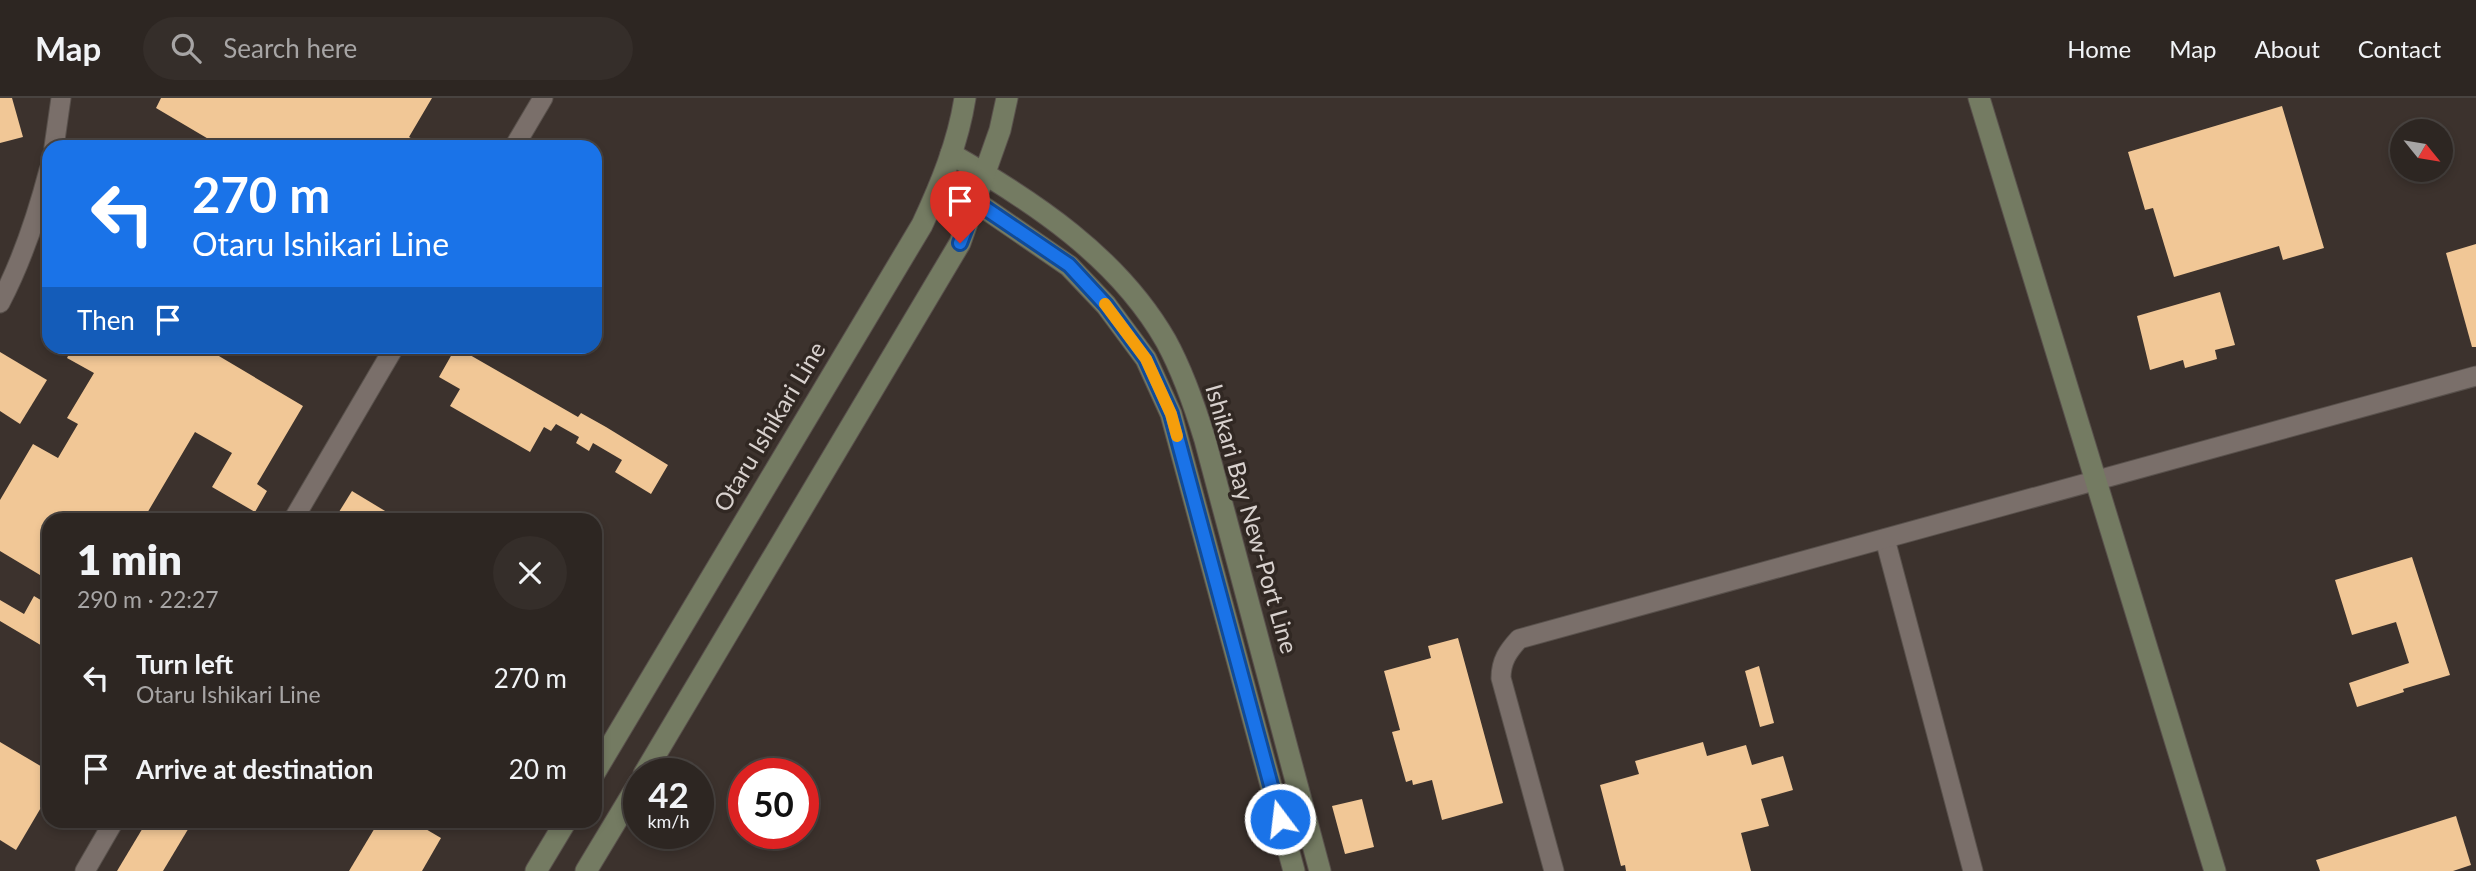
<!DOCTYPE html>
<html lang="en">
<head>
<meta charset="utf-8">
<style>
	:root { --surface:#2d2622; --page:#352e2a; --text:#f1f3f6; --muted:#a7a5a5; --line:#484340 }
	body { margin:0; font-family:Lato,sans-serif; background:var(--page); color:var(--text); height:100vh; display:flex; flex-direction:column; font-size:26px; white-space:nowrap }
	* { box-sizing:border-box; margin:0 }
	p { font-size:23px; color:var(--muted) }
	.icon { flex:none; width:38px; height:38px; fill:none; stroke:currentColor; stroke-width:2; stroke-linecap:round; stroke-linejoin:round }
	.map { position:relative; flex:1; overflow:hidden }
	.drawer { position:absolute; left:42px; top:415px; width:560px; height:315px; display:flex; flex-direction:column; background:var(--surface); border-radius:21px; box-shadow:0 4px 10px #0003,0 0 0 2px var(--line) }
	.drawer>* { flex:none }
	.banner { position:absolute; left:42px; top:42px; width:560px; height:214px; border-radius:21px; box-shadow:0 4px 10px #0003,0 0 0 2px var(--line); background:#1a73e8; color:#fff; overflow:hidden }
	.needle { width:46px; rotate:120deg }
	.fabs { position:absolute; left:2390px; top:21px; display:grid; gap:14px }
	.fabs a { display:grid; place-items:center; width:63px; height:63px; border-radius:50%; background:var(--surface); box-shadow:0 4px 10px #0003,0 0 0 2px var(--line); font-size:35px }
	.speed { position:absolute; left:623px; top:660px; display:flex; gap:14px; font-size:35px; font-weight:700; text-align:center }
	.speed>* { display:grid; place-content:center; width:91px; height:91px; border-radius:50%; background:var(--surface); box-shadow:0 4px 10px #0003,0 0 0 2px var(--line); line-height:1 }
	.speed small { font-size:18px; font-weight:400 }
	.speed .limit { border:10px solid #d22; background:#fff; color:#111 }
	.pin { position:absolute; display:grid; place-items:center; width:60px; height:60px; color:#fff; margin:-72px -30px; border-radius:50% 50% 50% 0; rotate:-45deg; box-shadow:0 0 7px #0007 }
	.pin .icon { rotate:45deg }
	.me { position:absolute; width:77px; margin:-38px; rotate:345deg; stroke-linejoin:round; filter:drop-shadow(0 0 5px #0008) }
	.turn { display:flex; align-items:center; gap:24px; height:147px; padding:0 35px; font-size:32px }
	.turn .icon { width:91px; height:91px; stroke-width:2.5 }
	.turn b { display:block; font-size:49px; line-height:60px }
	.then { display:flex; align-items:center; height:66px; padding:0 35px; background:#0003; gap:14px; font-size:26px }
	.round { display:grid; place-items:center; flex:none; width:74px; height:74px; border-radius:37px; background:var(--page) }
	.summary { display:flex; align-items:center; justify-content:space-between; height:119px; padding:0 35px }
	h1 { font-size:42px; font-weight:800; line-height:52px }
	ul { padding:0; list-style:none }
	li { display:flex; align-items:center; gap:21px; height:91px; padding:0 35px }
	li div { flex:1 }
	li b { display:block; font-size:26px }
	li em { font-style:normal }
	header { display:flex; align-items:center; gap:42px; box-sizing:border-box; height:98px; padding:0 35px; background:var(--surface); border-bottom:2px solid var(--line) }
	header strong { font-size:33px }
	nav { display:flex; gap:38px; margin-inline-start:auto; font-size:24px }
	.search { width:490px; height:63px; background:var(--page); display:flex; align-items:center; gap:18px; box-sizing:border-box; padding:0 24px; border-radius:38px; color:var(--muted); font-size:26px }
	.map>svg:first-child { display:block }
</style>
</head>
<body>
<header>
<strong>Map</strong>
<div class="search"><svg class="icon" aria-label="search" viewBox="0 0 24 24"><circle cx="10" cy="10" r="6"/><path d="M15 15l6 6"/></svg>Search here</div>
<nav><a>Home</a><a>Map</a><a>About</a><a>Contact</a></nav>
</header>
<div class="map">
<svg width="2476" height="773" viewBox="0 0 2476 773">
	<rect width="100%" height="100%" fill="#3c322d"/>
	<g fill="#f1c796">
		<polygon points="0,0 12,0 23,39 0,45"/>
		<polygon points="161,0 432,0 409,39 426,49 222,49 156,10"/>
		<polygon points="2282,8 2324,150 2283,162 2279,148 2174,179 2153,110 2145,112 2128,54"/>
		<polygon points="2476,146 2476,249 2472,249 2446,155"/>
		<polygon points="2220,194 2235,247 2215,252 2217,261 2185,270 2183,262 2150,272 2137,218"/>
		<polygon points="73,248 202,248 303,308 257,386 267,393 255,414 212,389 232,355 195,334 146,417 141,414 137,422 49,422 49,462 40,477 0,453 0,402 33,346 58,360 78,326 67,320 94,275 67,260"/>
		<polygon points="456,249 578,319 581,315 606,329 668,367 651,396 615,374 622,362 593,345 589,353 576,345 579,339 556,326 551,333 544,329 530,354 450,308 460,291 439,279"/>
		<polygon points="0,254 47,282 20,326 0,313"/>
		<polygon points="352,393 400,422 334,422"/>
		<polygon points="2412,459 2450,577 2403,591 2404,594 2357,609 2349,585 2409,565 2396,524 2352,537 2335,482"/>
		<polygon points="34,498 49,507 49,552 0,523 0,502 24,516"/>
		<polygon points="1458,540 1503,705 1442,722 1432,682 1413,687 1412,682 1406,684 1392,634 1400,632 1384,573 1431,560 1428,548"/>
		<polygon points="1759,568 1774,625 1760,629 1745,573"/>
		<polygon points="0,644 49,673 49,696 16,752 0,742"/>
		<polygon points="1703,644 1707,658 1746,647 1752,667 1783,658 1793,692 1761,701 1769,728 1741,735 1751,773 1626,773 1625,767 1621,768 1600,687 1639,676 1635,663"/>
		<polygon points="1362,701 1374,749 1345,756 1332,708"/>
		<polygon points="2456,718 2471,767 2453,773 2320,773 2316,762"/>
		<polygon points="147,723 193,723 163,773 117,773"/>
		<polygon points="379,723 412,723 441,740 422,773 349,773"/>
	</g>
	<g fill="none" stroke-linecap="round" stroke-linejoin="round">
		<g stroke="#59514c" stroke-width="21">
			<g id="street">
				<polyline points="54,49 61,0"/>
				<polyline points="514,49 543,0"/>
				<path d="M0,205C22,163 37,118 49,72"/>
				<polyline points="293,422 395,248"/>
				<polyline points="1885,441 1973,773"/>
				<polyline points="85,773 114,723"/>
				<path d="M1554,773L1501,580C1501,563 1508,553 1519,541L2476,278"/>
			</g>
		</g>
		<g stroke="#59514c" stroke-width="23">
			<g id="secondary">
				<polyline points="1979,0 2215,773"/>
				<path d="M951,56C1033,103 1118,159 1166,243C1183,274 1195,309 1205,342L1320,773"/>
				<polyline points="941,86 976,104 1069,168 1106,207 1146,261 1171,316 1294,773"/>
				<path d="M595,674L922,127C941,86 958,45 965,0"/>
				<polyline points="644,676 960,145 1000,32 1007,0"/>
				<polyline points="536,773 566,723"/>
				<polyline points="586,773 639,685"/>
			</g>
		</g>
		<use href="#street" stroke="#7a6f6a" stroke-width="19"/>
		<use href="#secondary" stroke="#747b62" stroke-width="21"/>
	</g>
	<g fill="none" stroke-linecap="round" stroke-linejoin="round">
		<g stroke="#114b97" stroke-width="18">
			<polyline id="route" points="960,145 976,104 1069,167 1106,207 1146,261 1171,316 1280,721"/>
		</g>
		<use href="#route" stroke="#1a73e8" stroke-width="12"/>
		<polyline stroke="#f59e0b" stroke-width="12" points="1105,206 1146,261 1171,316 1177,338"/>
	</g>
	<g text-anchor="middle" stroke-width="7" stroke-linejoin="round" paint-order="stroke">
		<g font-size="24" fill="#d8d1ce" stroke="#312823">
			<text transform="translate(770 329) rotate(-59)" y="8">Otaru Ishikari Line</text>
			<text transform="translate(1251 421) rotate(74)" y="8">Ishikari Bay New-Port Line</text>
		</g>
	</g>
</svg>
<div class="fabs">
<a><svg class="needle" viewBox="-14 -14 28 28"><path d="M0-13l5 13h-10z" fill="#e53935"/><path d="M0 13l5-13h-10z" fill="#a7a5a5"/></svg></a>
</div>
<div class="speed"><div>42<small>km/h</small></div><div class="limit">50</div></div>
<div class="pin" style="left:960px;top:145px;background:#d93025"><svg class="icon" aria-label="arrive" viewBox="0 0 24 24"><path d="M6 21V4h12l-3 4 3 4H6"/></svg></div>
<svg class="me" style="left:1280px;top:721px" viewBox="-20 -20 40 40"><circle r="17" fill="#1a73e8" stroke="#fff" stroke-width="3"/><path d="M0-11L8 9 0 5-8 9z" fill="#fff"/></svg>
<div class="banner">
<div class="turn"><svg class="icon" aria-label="left" viewBox="0 0 24 24"><path d="M17 20v-9H6M10 6l-5 5 5 5"/></svg><div><b>270 m</b>Otaru Ishikari Line</div></div>
<div class="then">Then<svg class="icon" aria-label="arrive" viewBox="0 0 24 24"><path d="M6 21V4h12l-3 4 3 4H6"/></svg></div>
</div>
<section class="drawer">
<div class="summary"><div><h1>1 min</h1><p>290 m · 22:27</p></div><a class="round"><svg class="icon" aria-label="close" viewBox="0 0 24 24"><path d="M6 6l12 12M18 6L6 18"/></svg></a></div>
<ul>
<li><svg class="icon" aria-label="left" viewBox="0 0 24 24"><path d="M17 20v-9H6M10 6l-5 5 5 5"/></svg><div><b>Turn left</b><p>Otaru Ishikari Line</p></div><em>270 m</em></li>
<li><svg class="icon" aria-label="arrive" viewBox="0 0 24 24"><path d="M6 21V4h12l-3 4 3 4H6"/></svg><div><b>Arrive at destination</b></div><em>20 m</em></li>
</ul>
</section>
</div>
</body>
</html>
